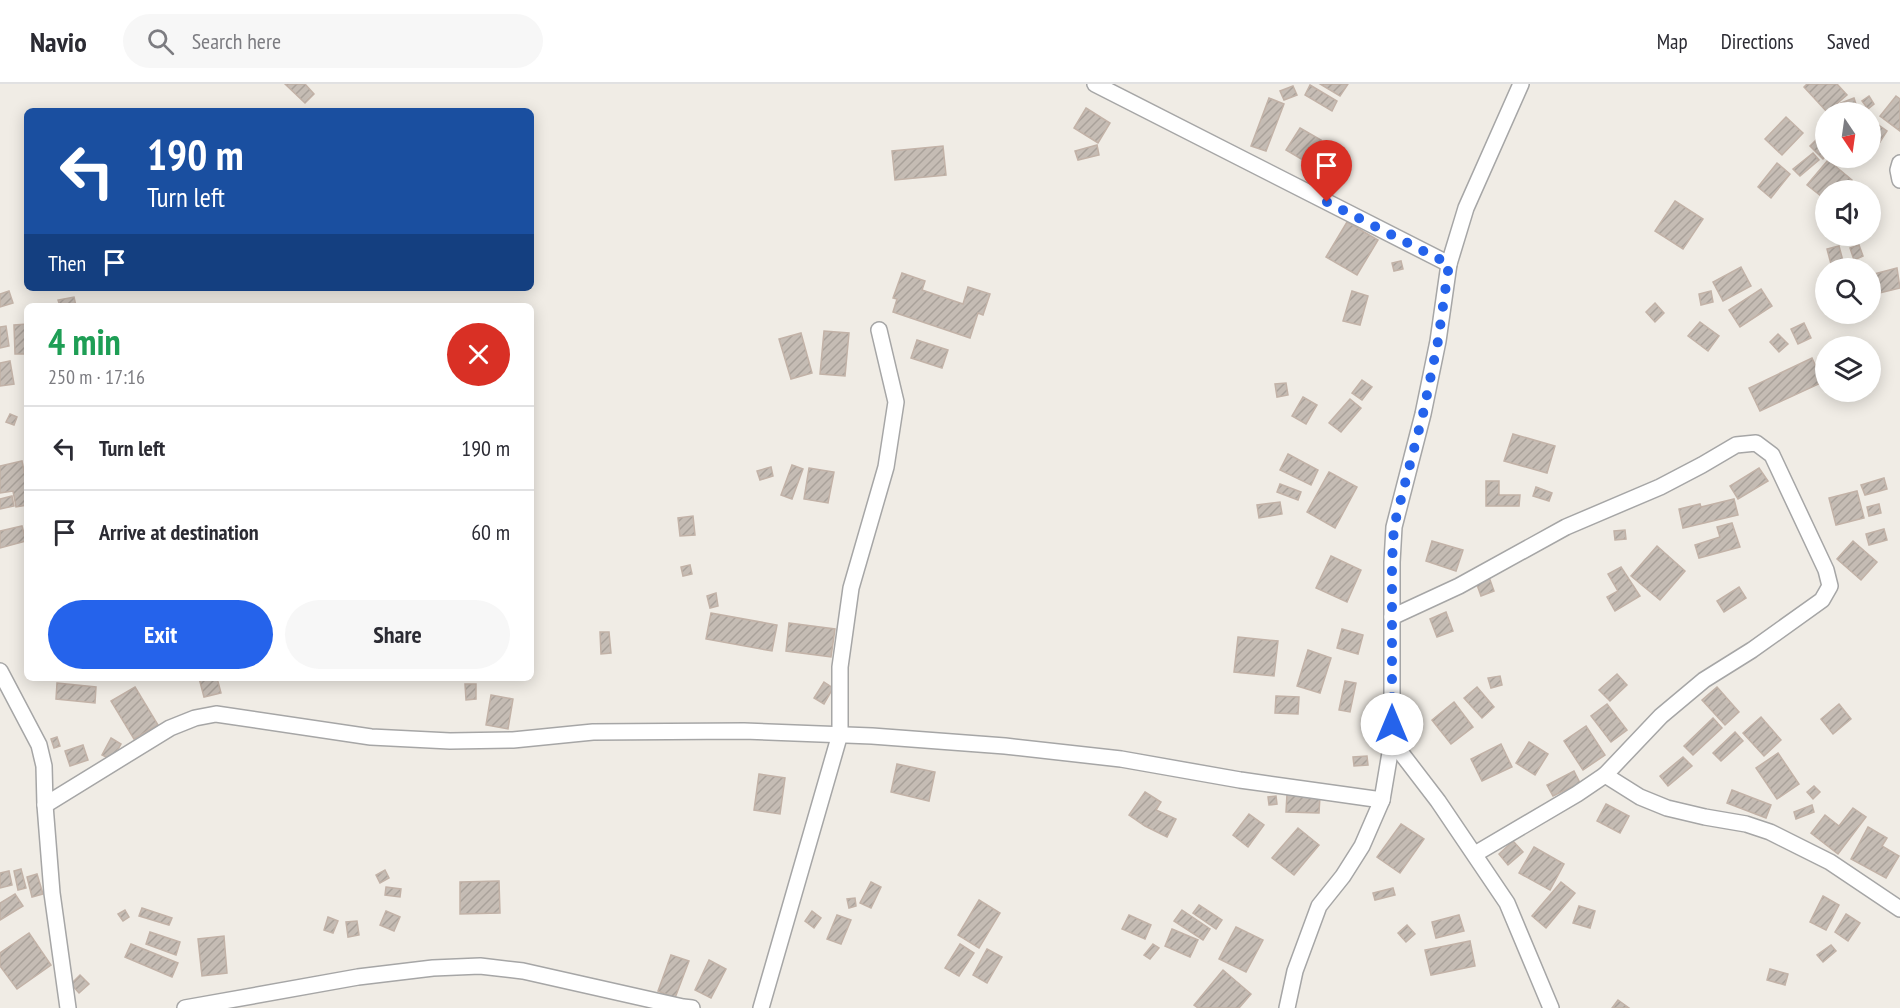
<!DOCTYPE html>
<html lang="en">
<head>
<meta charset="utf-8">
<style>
	:root { --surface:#fff; --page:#f7f7f7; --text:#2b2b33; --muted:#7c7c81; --line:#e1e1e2; --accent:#2563eb }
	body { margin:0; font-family:"PT Sans Narrow",sans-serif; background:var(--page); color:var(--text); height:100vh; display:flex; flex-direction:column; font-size:22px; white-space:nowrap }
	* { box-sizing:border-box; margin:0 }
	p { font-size:20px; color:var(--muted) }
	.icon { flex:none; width:33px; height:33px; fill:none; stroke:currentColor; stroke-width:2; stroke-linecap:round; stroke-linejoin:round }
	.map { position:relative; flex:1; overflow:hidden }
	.side { position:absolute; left:24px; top:219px; width:510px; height:378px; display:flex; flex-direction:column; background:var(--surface); border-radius:9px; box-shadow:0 3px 15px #0003 }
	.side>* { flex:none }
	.top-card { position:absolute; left:24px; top:24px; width:510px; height:183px; border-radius:9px; box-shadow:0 3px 15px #0003; background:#1a4fa0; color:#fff; overflow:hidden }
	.needle { width:39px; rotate:167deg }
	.tools { position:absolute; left:1815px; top:18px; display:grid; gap:12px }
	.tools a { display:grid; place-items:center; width:66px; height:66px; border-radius:50%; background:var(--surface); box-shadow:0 3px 15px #0003; font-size:30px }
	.pin { position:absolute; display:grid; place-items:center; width:51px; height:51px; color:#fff; margin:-62px -26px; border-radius:50% 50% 50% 0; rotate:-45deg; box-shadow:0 0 6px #0007 }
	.pin .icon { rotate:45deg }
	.me { position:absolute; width:66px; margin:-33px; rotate:0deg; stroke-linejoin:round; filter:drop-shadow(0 0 4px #0008) }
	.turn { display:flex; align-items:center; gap:21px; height:126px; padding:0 24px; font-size:27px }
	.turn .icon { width:78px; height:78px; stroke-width:2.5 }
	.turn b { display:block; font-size:42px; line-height:51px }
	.then { display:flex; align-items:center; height:57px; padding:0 24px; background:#0003; gap:12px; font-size:22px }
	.round { display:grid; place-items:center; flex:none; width:63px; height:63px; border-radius:32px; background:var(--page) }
	.overview { display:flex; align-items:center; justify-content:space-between; height:102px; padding:0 24px }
	h1 { font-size:36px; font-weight:800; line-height:45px; color:#1e9e55 }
	.button { display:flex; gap:12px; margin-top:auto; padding:12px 24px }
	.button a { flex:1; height:69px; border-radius:36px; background:var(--accent); color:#fff; font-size:24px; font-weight:800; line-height:69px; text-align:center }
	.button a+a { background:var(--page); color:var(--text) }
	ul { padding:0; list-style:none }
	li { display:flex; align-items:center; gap:18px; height:84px; padding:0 24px; border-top:2px solid var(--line) }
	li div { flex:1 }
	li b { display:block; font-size:22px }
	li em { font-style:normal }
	header { display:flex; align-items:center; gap:36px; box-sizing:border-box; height:84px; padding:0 30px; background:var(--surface); border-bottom:2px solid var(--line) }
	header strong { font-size:28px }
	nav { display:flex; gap:33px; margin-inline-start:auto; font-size:21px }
	.search { width:420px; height:54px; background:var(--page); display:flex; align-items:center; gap:15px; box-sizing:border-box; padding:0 21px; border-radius:33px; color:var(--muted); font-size:22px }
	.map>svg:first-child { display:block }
</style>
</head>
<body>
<header>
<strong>Navio</strong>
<div class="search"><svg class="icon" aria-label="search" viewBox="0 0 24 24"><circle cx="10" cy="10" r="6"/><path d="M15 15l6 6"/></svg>Search here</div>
<nav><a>Map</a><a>Directions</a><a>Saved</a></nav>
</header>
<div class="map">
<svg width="1900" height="924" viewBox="0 0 1900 924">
	<defs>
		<pattern id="building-hatch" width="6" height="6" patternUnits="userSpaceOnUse" patternTransform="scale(1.5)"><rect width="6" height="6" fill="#c5bcb4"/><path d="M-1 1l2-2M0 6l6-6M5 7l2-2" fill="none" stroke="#a9a19a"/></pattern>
	</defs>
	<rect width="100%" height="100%" fill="#f0ece5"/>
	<g fill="url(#building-hatch)" stroke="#c2b2a7" stroke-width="1.5">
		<polygon points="285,0 305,0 314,10 305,19"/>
		<polygon points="1320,0 1348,0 1340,12"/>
		<polygon points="1807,0 1837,0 1847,11 1827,28 1804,3"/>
		<polygon points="1310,1 1337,17 1332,27 1305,11"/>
		<polygon points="1293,2 1297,11 1284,16 1280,7"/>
		<polygon points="1869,12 1874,20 1868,25 1862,17"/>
		<polygon points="1896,12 1900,15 1900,47 1880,32"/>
		<polygon points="1269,14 1284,20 1266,67 1251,62"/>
		<polygon points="1854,14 1856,20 1843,25 1841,19"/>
		<polygon points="1086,24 1110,39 1098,59 1074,44"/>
		<polygon points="1786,33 1803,49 1782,71 1765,55"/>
		<polygon points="1870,35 1887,47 1880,58 1875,54 1870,60"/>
		<polygon points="1300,44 1321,56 1308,79 1286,66"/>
		<polygon points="1816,56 1826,65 1826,72 1823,75 1810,62"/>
		<polygon points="1097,61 1099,71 1078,76 1075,67"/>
		<polygon points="943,62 946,91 895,96 892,67"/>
		<polygon points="1813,69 1819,76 1800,92 1793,85"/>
		<polygon points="1828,76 1852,96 1843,106 1826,106 1826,116 1807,101"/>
		<polygon points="1777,79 1790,90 1771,114 1758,103"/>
		<polygon points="1675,117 1703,135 1683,165 1655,147"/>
		<polygon points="1347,138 1378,156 1357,191 1326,173"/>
		<polygon points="1859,161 1863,172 1854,176 1850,164"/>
		<polygon points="1839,162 1843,177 1831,180 1827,165"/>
		<polygon points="1401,177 1403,185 1394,187 1392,179"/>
		<polygon points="1741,183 1751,202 1723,217 1713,198"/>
		<polygon points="1897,184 1900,204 1871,211 1870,191"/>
		<polygon points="902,189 925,197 922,206 963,220 968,203 990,210 983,231 978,229 970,254 893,228 897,215 893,214"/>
		<polygon points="1761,205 1772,222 1740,243 1729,226"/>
		<polygon points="9,207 13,219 0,223 0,210"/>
		<polygon points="1352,207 1368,212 1360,241 1343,237"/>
		<polygon points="1711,207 1713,218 1701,221 1699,210"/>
		<polygon points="74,213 76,222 60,222 58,216"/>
		<polygon points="1655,219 1664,229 1655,238 1646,228"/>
		<polygon points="1700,238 1719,252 1708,267 1688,252"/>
		<polygon points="1804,239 1811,254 1798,260 1791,245"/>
		<polygon points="27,240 27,270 15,270 14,241"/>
		<polygon points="6,242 9,262 0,264 0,243"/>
		<polygon points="824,247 849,249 845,292 820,290"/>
		<polygon points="801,249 812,289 791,295 779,255"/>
		<polygon points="1778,250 1788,260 1779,268 1770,258"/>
		<polygon points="917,256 948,266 942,284 911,274"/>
		<polygon points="1812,274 1823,298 1760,327 1749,304"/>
		<polygon points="10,277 14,300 0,302 0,279"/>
		<polygon points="1362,296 1372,303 1362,316 1352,309"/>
		<polygon points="1286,299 1288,311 1277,313 1275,300"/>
		<polygon points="1303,313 1317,321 1306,340 1292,332"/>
		<polygon points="1350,315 1361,324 1341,348 1329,339"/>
		<polygon points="10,330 17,333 14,341 6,338"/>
		<polygon points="1513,350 1555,362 1547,389 1504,377"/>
		<polygon points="1288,370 1318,386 1311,401 1280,386"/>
		<polygon points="22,377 27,401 27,421 16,423 13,407 0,409 0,382"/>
		<polygon points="792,381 803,385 792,415 781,411"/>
		<polygon points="771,383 773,392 760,396 757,387"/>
		<polygon points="809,384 834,388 828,419 804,415"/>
		<polygon points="1759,384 1768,397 1738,415 1730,402"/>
		<polygon points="1329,388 1357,403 1335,444 1307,428"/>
		<polygon points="1884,394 1887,405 1865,411 1861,401"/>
		<polygon points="1486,397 1499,397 1499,411 1520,411 1519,422 1486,422"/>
		<polygon points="1280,400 1301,408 1298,416 1277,408"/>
		<polygon points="1536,403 1552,409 1549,417 1533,412"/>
		<polygon points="1857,407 1864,434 1836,441 1829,414"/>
		<polygon points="12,412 14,422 0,425 0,415"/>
		<polygon points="1734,415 1738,431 1683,444 1679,425 1700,420 1701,423"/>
		<polygon points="1280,418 1282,430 1259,434 1257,421"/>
		<polygon points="1879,420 1881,429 1869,432 1867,423"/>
		<polygon points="693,432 695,451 680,452 678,434"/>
		<polygon points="1732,439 1740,463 1699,474 1695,461 1720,453 1717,443"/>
		<polygon points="22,442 26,457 0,464 0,447"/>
		<polygon points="1884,445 1887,456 1869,461 1866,450"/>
		<polygon points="1625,446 1626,455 1615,456 1614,447"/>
		<polygon points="1432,457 1463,466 1456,487 1426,477"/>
		<polygon points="1853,457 1877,478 1861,496 1837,475"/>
		<polygon points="1657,462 1685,487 1660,516 1631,492"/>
		<polygon points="1331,472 1361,486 1347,518 1316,504"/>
		<polygon points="690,481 692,490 683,492 681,483"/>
		<polygon points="1621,483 1640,512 1615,527 1607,513 1618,507 1608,490"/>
		<polygon points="1489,493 1494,507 1481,512 1476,498"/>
		<polygon points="1739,503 1746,514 1724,528 1717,517"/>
		<polygon points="716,509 718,522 710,524 707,512"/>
		<polygon points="1446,528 1453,547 1437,553 1430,535"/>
		<polygon points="711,529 777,541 772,567 706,555"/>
		<polygon points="789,539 835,545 831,573 786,567"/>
		<polygon points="1342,545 1363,551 1358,570 1337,564"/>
		<polygon points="600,548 609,548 611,569 601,570"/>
		<polygon points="1238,553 1278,557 1274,592 1234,588"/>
		<polygon points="1308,566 1331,574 1320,609 1297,602"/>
		<polygon points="1617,590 1627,601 1610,617 1599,606"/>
		<polygon points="1500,592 1502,601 1491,604 1488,594"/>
		<polygon points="199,594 217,594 221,609 204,613"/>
		<polygon points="1345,597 1356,599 1350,628 1339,626"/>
		<polygon points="824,598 833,604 824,620 814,614"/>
		<polygon points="57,599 96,603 95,619 56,615"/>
		<polygon points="465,600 476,600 476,615 466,616"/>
		<polygon points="135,603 158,641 134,655 111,617"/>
		<polygon points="1477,603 1494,623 1482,634 1464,614"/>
		<polygon points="1717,603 1739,628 1725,641 1702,616"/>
		<polygon points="491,611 513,615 508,645 486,641"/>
		<polygon points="1276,612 1299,613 1298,630 1275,629"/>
		<polygon points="1454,618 1473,643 1451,660 1432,636"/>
		<polygon points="1607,620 1627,646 1611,658 1591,632"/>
		<polygon points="1839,620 1851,635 1833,650 1821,635"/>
		<polygon points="1761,633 1781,656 1764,672 1743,649"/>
		<polygon points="1713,634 1722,644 1693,671 1684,662"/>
		<polygon points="1586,642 1605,671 1583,686 1564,657"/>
		<polygon points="1735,648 1743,657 1721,677 1713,669"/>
		<polygon points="57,653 60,662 54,664 51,655"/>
		<polygon points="111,654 121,660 112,676 102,671"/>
		<polygon points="1529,658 1548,670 1535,691 1516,679"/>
		<polygon points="1501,660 1512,683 1482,697 1471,675"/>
		<polygon points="83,661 88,676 70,682 65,667"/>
		<polygon points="1778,669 1799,700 1777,715 1756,684"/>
		<polygon points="1367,672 1368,681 1354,682 1353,673"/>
		<polygon points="1683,673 1692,682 1668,702 1660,692"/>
		<polygon points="897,680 935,688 929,717 891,708"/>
		<polygon points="1574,687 1580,699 1553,712 1547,701"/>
		<polygon points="759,690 785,694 780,730 754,726"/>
		<polygon points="1814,702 1820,708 1813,715 1807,708"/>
		<polygon points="1732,706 1771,721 1766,734 1727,719"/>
		<polygon points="1145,708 1161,718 1156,726 1176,735 1167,753 1145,742 1129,731"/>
		<polygon points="1287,710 1320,712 1319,729 1286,728"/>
		<polygon points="1276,712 1277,720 1269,721 1268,713"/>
		<polygon points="1606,720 1629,732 1620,749 1597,737"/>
		<polygon points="1812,721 1814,728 1796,735 1794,728"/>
		<polygon points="1853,724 1866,733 1838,770 1811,749 1825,731 1839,742"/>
		<polygon points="1249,730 1264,741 1248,763 1233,751"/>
		<polygon points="1401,740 1424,755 1400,789 1377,773"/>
		<polygon points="1868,743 1887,754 1882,762 1899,772 1886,794 1851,775"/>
		<polygon points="1298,744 1319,761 1294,791 1272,774"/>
		<polygon points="1513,757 1523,768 1508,781 1499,770"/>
		<polygon points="1534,763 1564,780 1550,806 1519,789"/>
		<polygon points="21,785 26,804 18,806 14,787"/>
		<polygon points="385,786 389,794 380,799 376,791"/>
		<polygon points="9,787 12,801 0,804 0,789"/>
		<polygon points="37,790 43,810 32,813 27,793"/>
		<polygon points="499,797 500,829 460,830 460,798"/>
		<polygon points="871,798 881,803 871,824 860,819"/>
		<polygon points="1561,798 1575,809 1546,844 1532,832"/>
		<polygon points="386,803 401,805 400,813 385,811"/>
		<polygon points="1393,804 1395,811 1375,816 1373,809"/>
		<polygon points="15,810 23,822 0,836 0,819"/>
		<polygon points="1823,812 1839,821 1826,846 1810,838"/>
		<polygon points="855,814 856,822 849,824 847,815"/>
		<polygon points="979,816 1000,829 979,864 958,851"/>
		<polygon points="1199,821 1222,836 1216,845 1193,829"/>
		<polygon points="1579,822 1595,827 1590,844 1573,839"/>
		<polygon points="142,824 172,834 169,841 139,832"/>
		<polygon points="125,826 129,833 123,837 118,830"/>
		<polygon points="1182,826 1210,845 1203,856 1174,837"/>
		<polygon points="386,827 400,833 394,847 380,841"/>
		<polygon points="812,827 821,834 814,844 805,837"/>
		<polygon points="1846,830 1860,839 1848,857 1835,848"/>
		<polygon points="837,831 851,836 841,860 827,855"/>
		<polygon points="1129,831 1151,841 1145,855 1122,845"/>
		<polygon points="1459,831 1464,847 1436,854 1432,838"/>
		<polygon points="328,833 338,837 333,849 324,846"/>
		<polygon points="357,837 359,851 348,853 346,838"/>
		<polygon points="1407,841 1415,850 1406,858 1398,849"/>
		<polygon points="1236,843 1263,856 1246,888 1219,875"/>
		<polygon points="1172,845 1198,856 1190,873 1165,862"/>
		<polygon points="150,848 180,858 176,871 146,860"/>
		<polygon points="29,849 51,881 17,905 0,882 0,869"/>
		<polygon points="224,852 227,889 202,892 198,855"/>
		<polygon points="1470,857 1475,882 1431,891 1425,866"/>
		<polygon points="131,860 178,879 172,893 125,873"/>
		<polygon points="960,860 974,869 959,892 945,884"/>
		<polygon points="1153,860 1159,864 1150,875 1144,871"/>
		<polygon points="1831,861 1836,867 1823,878 1817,871"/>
		<polygon points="987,865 1002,873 987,899 973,891"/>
		<polygon points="671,871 689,877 675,914 658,907"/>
		<polygon points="709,876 726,885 711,914 695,906"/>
		<polygon points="1770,885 1788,890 1785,901 1767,896"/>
		<polygon points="1223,886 1251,910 1239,924 1198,924 1194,921"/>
		<polygon points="80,891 89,900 79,909 71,900"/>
		<polygon points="1618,916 1629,924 1612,924"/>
	</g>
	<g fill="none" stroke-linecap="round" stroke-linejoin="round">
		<g stroke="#a6a6a6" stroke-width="18">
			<g id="street">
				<polyline points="1095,0 1449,180"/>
				<polyline points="1900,79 1898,86 1900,96"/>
				<polyline points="1392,533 1459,502 1566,443 1660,403 1702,381 1736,361 1756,359 1772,371 1826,486 1830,502 1822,516 1752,566 1704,596 1661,632 1605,691"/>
				<polyline points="0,587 39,661 44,682 45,721 52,809 68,924"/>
				<polyline points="1392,657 1438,717 1507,819 1551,924"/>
				<polyline points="45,721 170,644 195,634 216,630 371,653 450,657 513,656 593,648 744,647 872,652 1005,662 1121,675 1240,696 1382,716"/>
				<polyline points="1475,770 1577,710 1605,691 1640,713 1667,724 1705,733 1746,740 1770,748 1830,778 1900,825"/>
				<polyline points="185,924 358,893 433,884 480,882 523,887 683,923 692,924"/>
				<polyline points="761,924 840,650 840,583 851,504 886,383 896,318 879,246"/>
				<polyline points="1287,924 1295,887 1319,822 1343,792 1362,762 1382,716 1392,657 1392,478 1394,443 1423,330 1438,257 1449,180 1466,124 1521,0"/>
			</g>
		</g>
		<use href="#street" stroke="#fff" stroke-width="15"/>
	</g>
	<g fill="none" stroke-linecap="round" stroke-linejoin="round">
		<polyline stroke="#2563eb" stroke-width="10" stroke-dasharray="0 18" points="1327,118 1449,180 1438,257 1423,330 1394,442 1392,478 1392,640"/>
	</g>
</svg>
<div class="tools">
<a><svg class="needle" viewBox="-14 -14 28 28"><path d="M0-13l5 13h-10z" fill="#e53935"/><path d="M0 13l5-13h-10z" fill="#7c7c81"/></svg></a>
<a><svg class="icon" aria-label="sound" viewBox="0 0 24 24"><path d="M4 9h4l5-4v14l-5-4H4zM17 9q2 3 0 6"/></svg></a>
<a><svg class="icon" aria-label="search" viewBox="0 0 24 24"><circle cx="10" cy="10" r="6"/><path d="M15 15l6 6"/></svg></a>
<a><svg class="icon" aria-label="layers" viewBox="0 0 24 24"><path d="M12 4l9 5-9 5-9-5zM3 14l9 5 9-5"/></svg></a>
</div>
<div class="pin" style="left:1327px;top:118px;background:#d93025"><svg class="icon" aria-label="arrive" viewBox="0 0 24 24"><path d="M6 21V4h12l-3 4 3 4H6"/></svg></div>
<svg class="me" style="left:1392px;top:640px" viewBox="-20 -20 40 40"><circle r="19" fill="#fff"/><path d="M0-13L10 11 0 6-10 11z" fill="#2563eb"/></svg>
<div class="top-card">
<div class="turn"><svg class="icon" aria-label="left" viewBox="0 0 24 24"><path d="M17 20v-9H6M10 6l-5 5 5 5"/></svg><div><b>190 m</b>Turn left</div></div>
<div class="then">Then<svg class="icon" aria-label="arrive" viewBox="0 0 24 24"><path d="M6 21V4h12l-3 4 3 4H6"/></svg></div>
</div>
<section class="side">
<div class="overview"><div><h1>4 min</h1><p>250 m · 17:16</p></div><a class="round" style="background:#d93025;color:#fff"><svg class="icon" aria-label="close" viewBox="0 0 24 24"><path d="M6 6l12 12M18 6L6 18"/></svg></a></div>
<ul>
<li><svg class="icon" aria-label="left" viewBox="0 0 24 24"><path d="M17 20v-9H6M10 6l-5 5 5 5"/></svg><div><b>Turn left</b></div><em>190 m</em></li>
<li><svg class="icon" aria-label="arrive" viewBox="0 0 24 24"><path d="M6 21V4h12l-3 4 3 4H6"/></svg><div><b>Arrive at destination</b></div><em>60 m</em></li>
</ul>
<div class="button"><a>Exit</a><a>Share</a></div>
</section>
</div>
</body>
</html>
